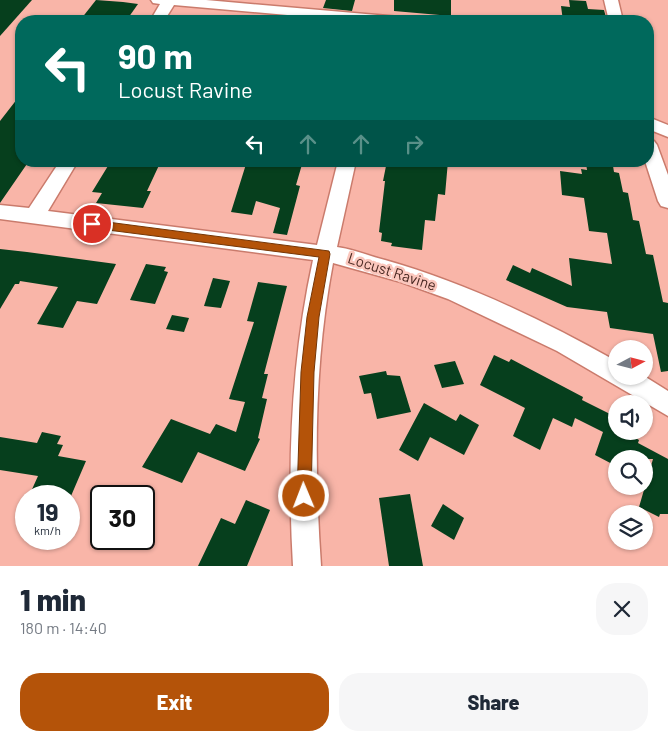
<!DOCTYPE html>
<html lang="en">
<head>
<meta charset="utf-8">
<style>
	:root { --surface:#fff; --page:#f6f6f7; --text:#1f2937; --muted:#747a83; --accent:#b45309 }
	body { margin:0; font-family:Barlow,sans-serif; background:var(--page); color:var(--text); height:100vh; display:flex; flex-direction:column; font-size:19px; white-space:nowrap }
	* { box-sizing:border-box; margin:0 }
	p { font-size:16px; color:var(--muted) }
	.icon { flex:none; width:28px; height:28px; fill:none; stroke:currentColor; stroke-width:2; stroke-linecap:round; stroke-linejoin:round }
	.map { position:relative; height:566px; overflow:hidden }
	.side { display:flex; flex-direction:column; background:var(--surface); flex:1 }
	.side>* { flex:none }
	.banner { position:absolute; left:15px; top:15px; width:639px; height:152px; border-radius:20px; box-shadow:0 1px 4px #0004; background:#00695c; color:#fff; overflow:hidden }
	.needle { width:32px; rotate:83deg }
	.tools { position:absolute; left:608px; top:340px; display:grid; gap:10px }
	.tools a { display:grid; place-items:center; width:45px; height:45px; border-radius:50%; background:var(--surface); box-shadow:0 1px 4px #0004; font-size:25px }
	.speed { position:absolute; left:15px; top:485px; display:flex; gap:10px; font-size:25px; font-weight:700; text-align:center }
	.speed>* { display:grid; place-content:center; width:65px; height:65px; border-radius:50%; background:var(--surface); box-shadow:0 1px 4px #0004; line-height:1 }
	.speed small { font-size:12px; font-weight:400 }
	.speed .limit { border:2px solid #111; border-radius:8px; background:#fff; color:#111 }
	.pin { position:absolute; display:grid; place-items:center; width:42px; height:42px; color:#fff; margin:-21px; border:2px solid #fff; border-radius:50%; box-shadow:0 1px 5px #0007 }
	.me { position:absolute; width:55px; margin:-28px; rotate:359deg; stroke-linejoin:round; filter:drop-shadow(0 0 4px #0008) }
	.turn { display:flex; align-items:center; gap:18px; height:105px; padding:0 20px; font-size:22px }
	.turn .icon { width:65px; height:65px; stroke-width:2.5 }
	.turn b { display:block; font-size:35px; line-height:42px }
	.lanes { display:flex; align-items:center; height:48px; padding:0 20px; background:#0003; justify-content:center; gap:25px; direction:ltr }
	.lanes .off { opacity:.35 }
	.round { display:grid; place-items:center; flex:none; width:52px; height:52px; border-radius:20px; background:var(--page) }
	.overview { display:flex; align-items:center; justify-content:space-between; height:85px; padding:0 20px }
	h1 { font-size:30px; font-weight:800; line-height:38px }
	.cta { display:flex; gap:10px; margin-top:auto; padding:10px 20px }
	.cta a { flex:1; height:58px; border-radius:20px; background:var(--accent); color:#fff; font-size:20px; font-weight:800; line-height:58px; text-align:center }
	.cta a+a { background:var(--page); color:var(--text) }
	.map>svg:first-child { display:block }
</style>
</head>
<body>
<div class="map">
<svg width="668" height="566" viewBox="0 0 668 566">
	<rect width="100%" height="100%" fill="#f9b5a8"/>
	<g fill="#063f1d">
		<polygon points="0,0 32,0 0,36"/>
		<polygon points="96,0 123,2 138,4 126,21 81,19"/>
		<polygon points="326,0 355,0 352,11 323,8"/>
		<polygon points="394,0 451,0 451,16 394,11"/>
		<polygon points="569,0 586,1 588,9 604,10 607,21 563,21 561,6 570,7"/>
		<polygon points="21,94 21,161 29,161 0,203 0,121"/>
		<polygon points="111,161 161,161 147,191 151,191 143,208 96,203 102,193 92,192"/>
		<polygon points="247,161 303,161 296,185 300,186 287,235 273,233 280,208 256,201 252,215 231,212"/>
		<polygon points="391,161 448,161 445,195 438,194 435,221 425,220 422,250 391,246 392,243 381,241 382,233 379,232 385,181 383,181 386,166 391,167"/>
		<polygon points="586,163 613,166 614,172 619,173 623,192 628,193 633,220 639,221 646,254 653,255 663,302 668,303 668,371 661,372 653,334 610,328 607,312 567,307 506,280 513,265 530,273 532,268 572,286 569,258 612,264 607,233 589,231 584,198 562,195 560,171 582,174 581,169 587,170"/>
		<polygon points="0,249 27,252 116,264 97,304 77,301 63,328 37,324 58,287 20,281 19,284 15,284 0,309"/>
		<polygon points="146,264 166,267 164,271 168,272 155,304 130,300"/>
		<polygon points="213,278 230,281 221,308 204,306"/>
		<polygon points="258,282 287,286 264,374 268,374 262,398 267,399 258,438 260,439 245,471 198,452 182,483 142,467 171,419 210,434 216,424 236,432 245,402 229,399 254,322 247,321"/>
		<polygon points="172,315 189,318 184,332 166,329"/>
		<polygon points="494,355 509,362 511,359 583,397 582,400 614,416 611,425 616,428 616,431 623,431 639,440 638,443 668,459 668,514 660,514 659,517 639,507 653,459 616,459 616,466 595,455 603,432 575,418 572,427 553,418 540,450 513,436 525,408 480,385"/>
		<polygon points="455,361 464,384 442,388 434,365"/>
		<polygon points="386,371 387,375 400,376 411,412 377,419 371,393 364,394 359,376"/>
		<polygon points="424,403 456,421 460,414 479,425 464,455 430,437 418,461 399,450"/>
		<polygon points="42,432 61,436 57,444 63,445 58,456 86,461 71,496 29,496 38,476 0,470 0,437 37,443"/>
		<polygon points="410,494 423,566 389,566 379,498"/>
		<polygon points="246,500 270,510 247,566 198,566 221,518 235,524"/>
		<polygon points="443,504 464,518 454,540 431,526"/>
	</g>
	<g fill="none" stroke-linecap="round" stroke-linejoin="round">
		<g stroke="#ca7b6c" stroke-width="3">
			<g id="street">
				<polygon points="151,0 206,0 400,17 407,21 354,21 174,5 164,21 150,21 160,4 153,3"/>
				<polygon points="604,0 618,0 623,21 609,21"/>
				<polygon points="648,117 668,125 668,137 648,129"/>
				<polygon points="648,139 654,141 657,145 668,175 668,208 661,206 658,201 645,161 648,161"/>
				<path d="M60,161H78L48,211L317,245L338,161H356L337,247C353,249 369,256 385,260C466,283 543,320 616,361V376H644L668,391V416L557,351L448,299L401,282L333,263C314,363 314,464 321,566H293C287,463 291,361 313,260L0,219V205L29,208Z"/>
			</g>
		</g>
		<use href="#street" fill="#fff" fill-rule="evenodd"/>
	</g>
	<polygon fill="#b45309" stroke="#753606" points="92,220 329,251 330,254 319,317 314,372 311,496 309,501 304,504 299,501 297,496 301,372 307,317 319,257 92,228 87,224"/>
	<g text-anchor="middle" stroke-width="5" stroke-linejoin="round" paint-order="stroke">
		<g font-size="15" fill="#482721" stroke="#fbc7bd">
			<text transform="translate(392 272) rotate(18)" y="5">Locust Ravine</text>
		</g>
	</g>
</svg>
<div class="tools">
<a><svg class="needle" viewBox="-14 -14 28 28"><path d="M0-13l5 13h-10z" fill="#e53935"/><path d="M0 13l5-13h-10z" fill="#747a83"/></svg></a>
<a><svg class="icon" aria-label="sound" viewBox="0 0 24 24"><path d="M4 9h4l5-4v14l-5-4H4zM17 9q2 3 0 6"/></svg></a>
<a><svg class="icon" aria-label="search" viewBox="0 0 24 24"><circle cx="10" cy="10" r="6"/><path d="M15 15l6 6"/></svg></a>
<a><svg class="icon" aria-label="layers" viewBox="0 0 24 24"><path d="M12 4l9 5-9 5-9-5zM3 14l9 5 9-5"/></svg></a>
</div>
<div class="speed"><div>19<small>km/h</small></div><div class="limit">30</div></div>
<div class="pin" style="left:92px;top:224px;background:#d93025"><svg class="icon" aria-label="arrive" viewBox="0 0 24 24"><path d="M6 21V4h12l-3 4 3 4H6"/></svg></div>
<svg class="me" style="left:304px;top:496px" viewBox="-20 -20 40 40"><circle r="17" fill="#b45309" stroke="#fff" stroke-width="3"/><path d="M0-11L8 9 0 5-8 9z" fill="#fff"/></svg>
<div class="banner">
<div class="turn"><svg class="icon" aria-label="left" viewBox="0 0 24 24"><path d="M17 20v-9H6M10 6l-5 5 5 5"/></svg><div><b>90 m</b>Locust Ravine</div></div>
<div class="lanes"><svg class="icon" aria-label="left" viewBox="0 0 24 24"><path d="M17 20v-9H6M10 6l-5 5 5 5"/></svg><svg class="icon off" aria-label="ahead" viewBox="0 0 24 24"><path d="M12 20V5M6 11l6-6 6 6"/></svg><svg class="icon off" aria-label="ahead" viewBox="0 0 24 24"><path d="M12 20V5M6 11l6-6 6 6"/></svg><svg class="icon off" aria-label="right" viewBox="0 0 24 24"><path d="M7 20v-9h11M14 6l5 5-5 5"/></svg></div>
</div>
</div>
<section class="side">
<div class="overview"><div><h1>1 min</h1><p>180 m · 14:40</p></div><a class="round"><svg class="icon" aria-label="close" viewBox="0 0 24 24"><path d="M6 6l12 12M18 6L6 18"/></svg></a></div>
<div class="cta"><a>Exit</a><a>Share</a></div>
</section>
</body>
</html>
